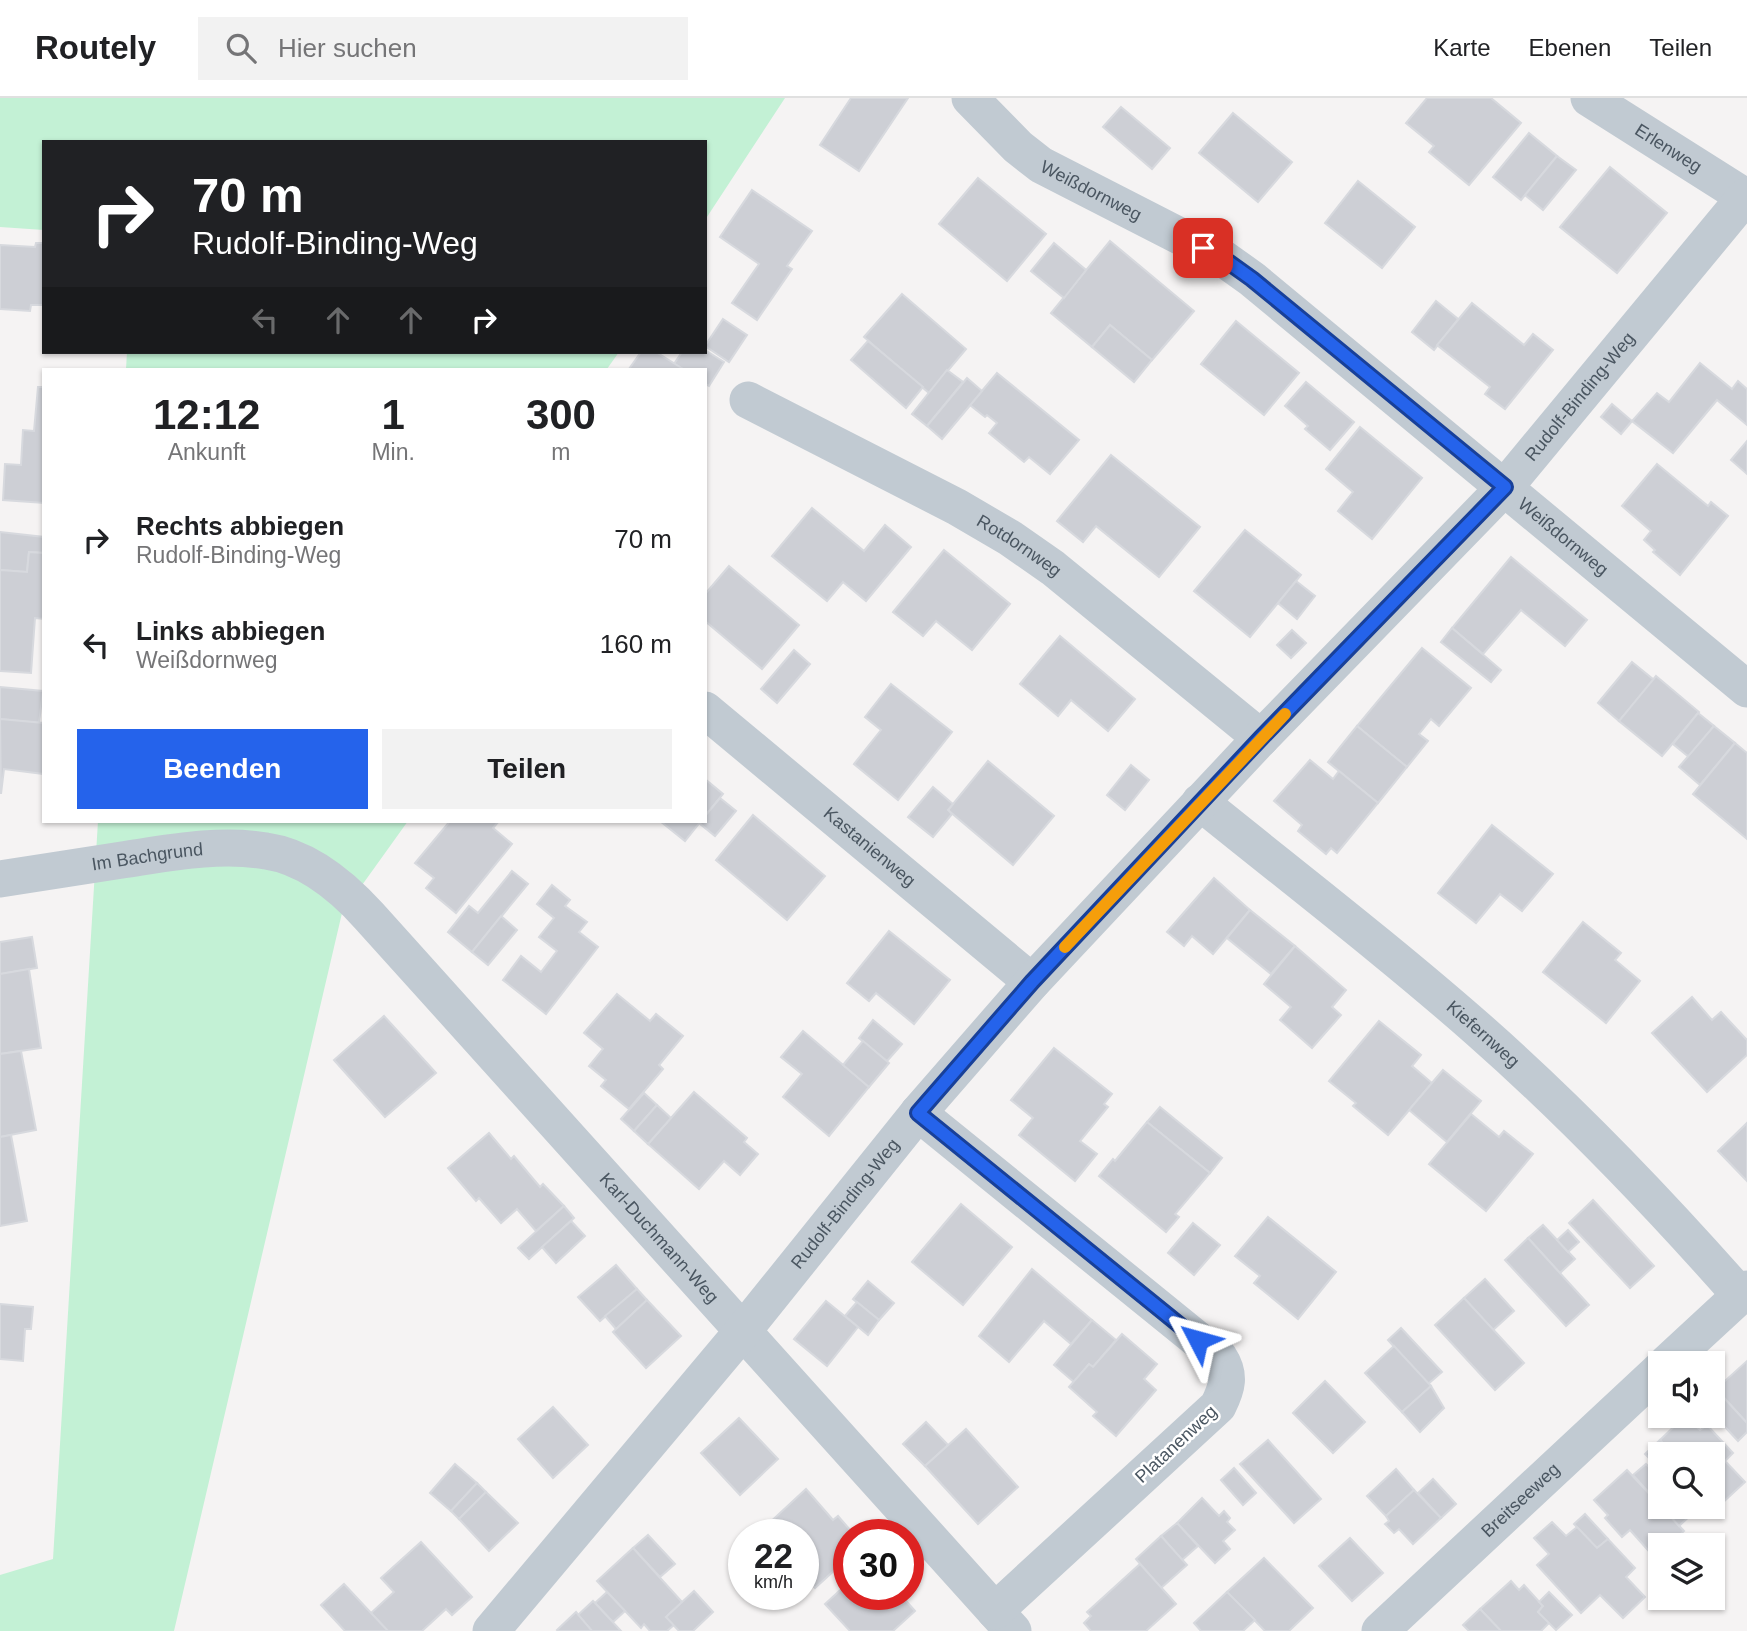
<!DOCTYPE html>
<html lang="de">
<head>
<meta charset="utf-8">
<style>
	:root { --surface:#fff; --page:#f2f2f2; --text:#202124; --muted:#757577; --line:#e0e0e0; --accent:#2563eb }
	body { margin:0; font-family:Helvetica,sans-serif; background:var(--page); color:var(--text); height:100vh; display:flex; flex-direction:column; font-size:26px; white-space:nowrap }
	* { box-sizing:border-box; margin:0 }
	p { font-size:23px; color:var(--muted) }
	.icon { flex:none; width:38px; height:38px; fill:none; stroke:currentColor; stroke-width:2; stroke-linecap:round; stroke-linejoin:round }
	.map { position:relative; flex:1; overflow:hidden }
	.drawer { position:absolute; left:42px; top:270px; width:665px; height:455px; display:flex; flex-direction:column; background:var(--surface); border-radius:0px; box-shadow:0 2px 5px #0004 }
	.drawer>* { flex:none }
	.top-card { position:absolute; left:42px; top:42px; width:665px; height:214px; border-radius:0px; box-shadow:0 2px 5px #0004; background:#202124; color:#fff; overflow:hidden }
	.buttons { position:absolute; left:1648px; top:1253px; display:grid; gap:14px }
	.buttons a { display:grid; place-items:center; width:77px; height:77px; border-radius:0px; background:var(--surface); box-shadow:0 2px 5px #0004; font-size:35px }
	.speed { position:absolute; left:728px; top:1421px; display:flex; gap:14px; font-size:35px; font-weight:700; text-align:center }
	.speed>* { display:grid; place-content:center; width:91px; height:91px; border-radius:50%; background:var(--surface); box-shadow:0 2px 5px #0004; line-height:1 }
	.speed small { font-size:18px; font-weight:400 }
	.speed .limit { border:10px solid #d22; background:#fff; color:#111 }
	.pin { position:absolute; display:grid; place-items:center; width:60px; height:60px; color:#fff; margin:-30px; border-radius:14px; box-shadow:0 4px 10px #0006 }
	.me { position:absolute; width:77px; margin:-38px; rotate:309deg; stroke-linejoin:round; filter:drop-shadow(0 0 5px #0008) }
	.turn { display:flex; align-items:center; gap:24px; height:147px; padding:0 35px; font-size:32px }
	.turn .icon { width:91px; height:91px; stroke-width:2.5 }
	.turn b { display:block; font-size:49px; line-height:60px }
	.lanes { display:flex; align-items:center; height:66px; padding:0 35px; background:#0003; justify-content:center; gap:35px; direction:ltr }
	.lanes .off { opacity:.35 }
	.eta { display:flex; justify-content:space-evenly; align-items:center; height:119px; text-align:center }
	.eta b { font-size:42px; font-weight:700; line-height:49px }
	.primary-button { display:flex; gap:14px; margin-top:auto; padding:14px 35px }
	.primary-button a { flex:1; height:80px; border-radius:0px; background:var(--accent); color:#fff; font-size:28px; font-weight:700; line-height:80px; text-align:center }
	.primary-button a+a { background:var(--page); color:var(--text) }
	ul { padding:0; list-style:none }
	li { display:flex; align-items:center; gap:21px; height:105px; padding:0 35px }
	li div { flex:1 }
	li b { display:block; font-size:26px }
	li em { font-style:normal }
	header { display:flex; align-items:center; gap:42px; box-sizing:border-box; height:98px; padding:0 35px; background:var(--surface); border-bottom:2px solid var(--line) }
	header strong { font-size:33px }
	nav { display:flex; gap:38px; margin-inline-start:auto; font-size:24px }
	.search { width:490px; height:63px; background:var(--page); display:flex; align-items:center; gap:18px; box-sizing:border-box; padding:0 24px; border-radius:0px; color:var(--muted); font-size:26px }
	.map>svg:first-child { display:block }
</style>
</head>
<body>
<header>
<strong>Routely</strong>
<div class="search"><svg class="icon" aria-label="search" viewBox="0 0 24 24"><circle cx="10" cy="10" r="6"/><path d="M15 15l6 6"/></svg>Hier suchen</div>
<nav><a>Karte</a><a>Ebenen</a><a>Teilen</a></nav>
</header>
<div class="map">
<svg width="1747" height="1533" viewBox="0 0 1747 1533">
	<rect width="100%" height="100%" fill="#f5f3f3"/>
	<g fill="#c3f1d5">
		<polygon points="0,0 785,0 705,122 705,44 44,44 44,132 0,129"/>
		<polygon points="127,254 619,254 607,271 126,271"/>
		<polygon points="98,723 408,723 342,815 174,1533 0,1533 0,1477 53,1461"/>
	</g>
	<g fill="#cdcfd5" stroke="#d7d9de" stroke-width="2">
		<polygon points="851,0 908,0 859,73 820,47"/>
		<polygon points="1427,0 1491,0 1521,25 1469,87 1429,54 1434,48 1406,25"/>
		<polygon points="1121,9 1170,50 1152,71 1103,29"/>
		<polygon points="1233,15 1292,64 1258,104 1199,55"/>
		<polygon points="1529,35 1557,58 1521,102 1493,79"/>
		<polygon points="1557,58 1576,72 1543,112 1525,97"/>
		<polygon points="1610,69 1667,115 1617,175 1560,129"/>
		<polygon points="978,80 1046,136 1007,183 939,126"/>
		<polygon points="1358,83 1415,129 1382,170 1325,125"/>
		<polygon points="752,92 812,133 787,168 792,171 757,222 732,205 759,166 720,139"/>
		<polygon points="1110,143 1194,213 1152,262 1110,227 1092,249 1051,215"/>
		<polygon points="36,145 44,145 44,207 31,207 30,213 0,211 0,147 35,149"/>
		<polygon points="1054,145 1086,172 1064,200 1031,173"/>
		<polygon points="902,196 966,251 929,295 864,239"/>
		<polygon points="1436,203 1458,221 1434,252 1412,234"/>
		<polygon points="1472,205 1524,247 1533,236 1553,252 1505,311 1485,296 1490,289 1437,247"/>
		<polygon points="723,221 747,237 729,264 705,248"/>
		<polygon points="1236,223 1299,275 1264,317 1201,266"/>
		<polygon points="1110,227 1152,262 1134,284 1092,249"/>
		<polygon points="868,243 923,289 906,310 851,262"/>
		<polygon points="705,252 724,264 709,288 705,286 705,271 683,271 674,266 682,254"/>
		<polygon points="641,254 656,254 683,271 629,271"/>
		<polygon points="1700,265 1732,291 1738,283 1747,291 1747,327 1717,302 1673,355 1632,323 1657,295 1669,304"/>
		<polygon points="947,272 963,284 927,328 912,316"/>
		<polygon points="997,275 1079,342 1050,376 1029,359 1024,364 989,335 997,325 987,317 985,319 970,307"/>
		<polygon points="967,280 982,293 942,341 927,328"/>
		<polygon points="1306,284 1354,324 1330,352 1305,331 1308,328 1285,308"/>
		<polygon points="38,289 44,289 44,405 3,402 5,366 21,367 23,332 34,333"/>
		<polygon points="1612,306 1632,323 1621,336 1601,319"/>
		<polygon points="1360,329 1422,380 1372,441 1338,413 1353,394 1326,371"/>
		<polygon points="1747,343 1747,376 1731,362"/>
		<polygon points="1111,357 1200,429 1159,479 1096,428 1083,444 1057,423"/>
		<polygon points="1657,366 1708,408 1711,404 1728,418 1680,477 1653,454 1655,452 1644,442 1651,433 1622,408"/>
		<polygon points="812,410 864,453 885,427 911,449 866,503 843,484 827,503 772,458"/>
		<polygon points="1245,432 1301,477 1250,539 1194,493"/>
		<polygon points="0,434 44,439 44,455 29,454 27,474 0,472"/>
		<polygon points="944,452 1010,506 972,552 936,523 923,538 893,514"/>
		<polygon points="29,454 44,455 44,521 35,520 31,575 0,573 0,472 27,474"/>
		<polygon points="1511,459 1587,522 1565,548 1521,512 1483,556 1452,530"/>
		<polygon points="729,468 799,527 762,571 705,523 705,496"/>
		<polygon points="1296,483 1315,498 1297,521 1278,505"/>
		<polygon points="1452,530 1501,572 1491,584 1441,544"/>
		<polygon points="1292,532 1306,545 1291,560 1277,547"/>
		<polygon points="1060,538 1135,601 1108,633 1071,602 1058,618 1020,586"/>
		<polygon points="1422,550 1471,590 1439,628 1431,621 1419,636 1428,643 1407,669 1357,628"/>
		<polygon points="794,552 810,566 777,605 761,591"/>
		<polygon points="1632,564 1654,582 1619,623 1598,605"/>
		<polygon points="1656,578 1699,614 1662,658 1619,623"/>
		<polygon points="891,586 952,634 898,702 854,666 881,632 865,619"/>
		<polygon points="0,589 43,593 39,625 0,621"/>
		<polygon points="1698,615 1714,628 1689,659 1673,646"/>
		<polygon points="0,621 44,625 44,676 4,671 1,696"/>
		<polygon points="1357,628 1407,669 1378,705 1328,664"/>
		<polygon points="1714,628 1735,645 1700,687 1679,669"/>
		<polygon points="1735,645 1747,655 1747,741 1693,696"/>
		<polygon points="1310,662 1333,681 1339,673 1378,705 1337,755 1331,750 1326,756 1298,733 1302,727 1274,703"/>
		<polygon points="988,663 1054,718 1013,767 948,712"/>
		<polygon points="1131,667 1149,682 1125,712 1107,697"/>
		<polygon points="705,681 723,696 705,718"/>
		<polygon points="933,689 953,706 948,712 952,716 933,739 908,719"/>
		<polygon points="720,700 736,713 715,738 699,725 705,723 705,718"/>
		<polygon points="753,717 825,778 787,822 716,762"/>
		<polygon points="450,723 499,723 493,730 512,746 456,815 426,790 434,780 415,765"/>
		<polygon points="660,723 701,723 685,743"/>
		<polygon points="1492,727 1553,776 1522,813 1500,796 1476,825 1438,795"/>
		<polygon points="512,773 528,786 472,854 448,834 469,808 478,815"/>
		<polygon points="1214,780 1250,812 1213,856 1192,838 1184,848 1167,834"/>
		<polygon points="552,787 570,802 565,808 587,824 579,834 598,849 546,916 503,882 521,858 541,874 557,853 539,839 554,820 537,806"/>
		<polygon points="1250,812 1295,848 1271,876 1227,840"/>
		<polygon points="501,818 517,832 488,867 472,854"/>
		<polygon points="1583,824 1621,855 1615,862 1640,883 1606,925 1543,874"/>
		<polygon points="889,833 950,882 914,926 876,895 869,903 847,885"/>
		<polygon points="32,839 37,870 0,876 0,844"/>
		<polygon points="1295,848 1346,892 1332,909 1341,917 1312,950 1280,922 1291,909 1264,886"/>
		<polygon points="29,871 41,950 0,956 0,876"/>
		<polygon points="617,896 650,923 656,916 683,938 659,967 663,971 629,1011 601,988 606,982 589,968 603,951 584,935"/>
		<polygon points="1692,899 1712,922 1721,914 1747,942 1747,957 1707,994 1652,935"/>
		<polygon points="384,918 436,975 385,1019 334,962"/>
		<polygon points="873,922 902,946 887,963 859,940"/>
		<polygon points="1379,923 1421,957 1412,968 1432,985 1388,1037 1353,1008 1356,1005 1329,983"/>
		<polygon points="803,933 869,989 829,1038 783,999 802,976 781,959"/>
		<polygon points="863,943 889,965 869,989 843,967"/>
		<polygon points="1054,950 1112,996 1104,1006 1108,1009 1080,1043 1097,1056 1075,1083 1019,1037 1033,1020 1011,1002"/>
		<polygon points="21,953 36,1032 0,1039 0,956"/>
		<polygon points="1443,972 1481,1003 1447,1044 1409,1012"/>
		<polygon points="694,994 747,1040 744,1044 758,1056 740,1077 724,1063 699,1091 648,1046"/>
		<polygon points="644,995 657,1007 634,1033 621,1021"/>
		<polygon points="657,1007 671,1020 648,1046 634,1033"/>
		<polygon points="1160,1009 1222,1060 1210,1075 1147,1024"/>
		<polygon points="1471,1016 1499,1039 1504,1033 1533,1056 1486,1113 1429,1066"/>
		<polygon points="1147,1024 1210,1075 1175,1116 1179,1119 1166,1134 1099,1078 1113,1061 1115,1063"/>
		<polygon points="1747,1025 1747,1083 1718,1053"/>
		<polygon points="489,1035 511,1061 514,1058 540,1089 543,1086 564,1108 536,1133 517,1111 501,1125 479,1100 476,1103 448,1070"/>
		<polygon points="11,1037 27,1123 0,1128 0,1039"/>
		<polygon points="1593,1102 1654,1168 1630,1190 1569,1125"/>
		<polygon points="961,1106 1012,1149 963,1207 912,1164"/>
		<polygon points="564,1108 574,1120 529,1161 518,1150"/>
		<polygon points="1268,1119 1336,1174 1298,1221 1254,1185 1260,1178 1235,1158"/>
		<polygon points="571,1123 585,1138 556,1165 542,1149"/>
		<polygon points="1193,1125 1220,1147 1194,1177 1168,1155"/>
		<polygon points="1543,1127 1575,1161 1560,1175 1528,1140"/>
		<polygon points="1568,1132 1579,1144 1568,1154 1557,1142"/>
		<polygon points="1528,1140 1589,1207 1566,1228 1505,1162"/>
		<polygon points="616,1167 637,1191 600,1223 578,1199"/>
		<polygon points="1032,1171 1092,1222 1071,1246 1044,1223 1009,1264 979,1238"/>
		<polygon points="1485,1181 1514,1213 1493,1232 1464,1200"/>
		<polygon points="868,1183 894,1205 879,1222 853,1201"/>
		<polygon points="637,1191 647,1202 616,1231 605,1218"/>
		<polygon points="1464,1200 1524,1265 1495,1292 1435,1227"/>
		<polygon points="647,1202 681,1238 646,1270 613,1234"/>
		<polygon points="826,1203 858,1229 827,1268 794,1241"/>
		<polygon points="857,1204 879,1222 868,1237 845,1218"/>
		<polygon points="0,1206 33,1209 31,1231 25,1231 23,1263 0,1261"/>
		<polygon points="1092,1222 1116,1242 1093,1269 1089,1266 1074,1284 1054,1267"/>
		<polygon points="1401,1230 1442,1274 1428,1286 1388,1242"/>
		<polygon points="1122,1236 1157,1266 1144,1281 1156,1292 1116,1338 1093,1318 1097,1314 1069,1289 1089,1266 1093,1269"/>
		<polygon points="1394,1248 1431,1288 1402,1314 1365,1275"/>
		<polygon points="1747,1263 1747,1325 1716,1291"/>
		<polygon points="1325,1283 1365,1324 1333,1355 1293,1315"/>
		<polygon points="1431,1288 1444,1310 1420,1334 1402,1314"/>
		<polygon points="1725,1301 1747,1325 1747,1334 1738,1343 1713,1316 1713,1312"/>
		<polygon points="553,1309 588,1347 553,1380 518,1341"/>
		<polygon points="1685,1318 1700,1332 1707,1327 1733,1355 1725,1363 1745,1384 1720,1407 1713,1400 1713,1356 1673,1356 1660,1342"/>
		<polygon points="739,1320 778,1361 740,1397 701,1355"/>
		<polygon points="926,1324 948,1347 925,1368 903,1346"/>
		<polygon points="966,1331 1018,1389 978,1426 925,1368"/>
		<polygon points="1268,1342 1321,1401 1294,1425 1240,1366"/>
		<polygon points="1660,1342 1673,1356 1661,1356 1661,1372 1645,1356"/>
		<polygon points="455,1366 477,1385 451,1413 430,1395"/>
		<polygon points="1646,1366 1661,1382 1661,1408 1633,1377"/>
		<polygon points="1234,1370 1256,1395 1243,1407 1221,1382"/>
		<polygon points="1396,1371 1414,1392 1386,1418 1367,1398"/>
		<polygon points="1627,1372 1684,1433 1668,1447 1661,1447 1661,1454 1655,1460 1630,1432 1622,1439 1605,1420 1608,1417 1594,1402"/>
		<polygon points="1433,1381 1456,1406 1441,1420 1418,1395"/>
		<polygon points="477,1385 486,1394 459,1421 451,1413"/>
		<polygon points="806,1391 833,1422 838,1418 851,1433 848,1436 849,1459 815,1490 803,1477 806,1471 803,1468 803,1437 775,1437 766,1428"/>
		<polygon points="1414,1392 1441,1420 1413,1446 1399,1431 1394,1435 1385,1426 1389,1423 1386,1418"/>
		<polygon points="486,1394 518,1425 489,1453 459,1421"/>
		<polygon points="1202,1400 1219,1418 1224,1413 1230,1420 1227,1424 1235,1432 1223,1443 1230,1451 1215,1465 1177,1425"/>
		<polygon points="1662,1409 1685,1409 1692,1416 1679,1428"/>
		<polygon points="1585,1416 1608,1441 1597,1450 1574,1426"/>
		<polygon points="1552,1424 1566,1438 1577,1429 1597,1450 1608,1441 1635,1470 1626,1479 1645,1499 1623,1520 1600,1497 1581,1515 1537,1467 1549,1456 1534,1440"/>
		<polygon points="1177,1425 1198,1448 1182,1462 1161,1438"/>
		<polygon points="648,1437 675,1466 660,1479 633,1450"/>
		<polygon points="1161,1438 1187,1467 1161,1490 1136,1461"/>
		<polygon points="1350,1440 1383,1475 1352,1503 1319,1468"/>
		<polygon points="421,1444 472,1499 452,1517 446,1511 422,1533 388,1533 371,1515 394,1494 381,1480"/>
		<polygon points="633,1450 682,1504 666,1519 674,1527 667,1533 650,1533 644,1526 641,1530 597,1483"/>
		<polygon points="1264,1460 1313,1510 1289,1533 1265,1533 1227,1494"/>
		<polygon points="1140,1466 1176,1506 1146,1533 1091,1533 1084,1525 1091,1518 1087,1514"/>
		<polygon points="1511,1483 1519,1492 1524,1487 1543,1508 1538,1514 1549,1525 1541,1533 1501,1533 1480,1511"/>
		<polygon points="849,1484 849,1496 900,1496 915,1513 893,1533 850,1533 825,1506"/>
		<polygon points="344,1486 371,1515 388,1533 345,1533 321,1507"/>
		<polygon points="694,1493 713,1514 693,1533 679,1533 666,1519"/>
		<polygon points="607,1494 625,1513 613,1524 595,1505"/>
		<polygon points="1227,1494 1255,1522 1243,1533 1201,1533 1194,1525"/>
		<polygon points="1549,1494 1572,1517 1556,1532 1538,1514 1543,1508 1539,1504"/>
		<polygon points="593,1503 595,1505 621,1533 592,1533 578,1517"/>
		<polygon points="1480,1511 1501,1533 1469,1533 1463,1527"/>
		<polygon points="576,1514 592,1533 558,1533 557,1532"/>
	</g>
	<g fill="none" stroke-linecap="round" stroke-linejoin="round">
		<g stroke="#c1cad2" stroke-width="37">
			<path id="s1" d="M970,0L1018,49L1041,67L1203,150L1224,161L1252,181L1747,591"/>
			<path id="s2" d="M1589,0L1747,100"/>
			<path id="s3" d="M748,302L957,409L1010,440L1053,470L1261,640"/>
			<path id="s4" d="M705,612L1032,884"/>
			<path id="s5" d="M1200,704C1294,780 1389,853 1480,933C1573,1015 1658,1104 1740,1197"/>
			<path id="s6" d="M0,781C41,775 81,768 122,762C169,755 219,745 266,753C307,759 342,788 369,818L1013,1533"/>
			<path d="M918,1015L1219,1259C1231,1277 1227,1290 1218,1308L995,1513"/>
			<polyline points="1667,1265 1747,1191"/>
			<path id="s7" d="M491,1533L742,1234L918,1015L1032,884L1261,640L1505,389L1745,99"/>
			<path id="s8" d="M1380,1533L1661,1271"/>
		</g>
	</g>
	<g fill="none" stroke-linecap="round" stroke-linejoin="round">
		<g stroke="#184099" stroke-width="18">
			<polyline id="route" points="1198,1242 918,1015 1032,884 1261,640 1505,389 1252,181 1224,161 1203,150"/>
		</g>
		<use href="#route" stroke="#2563eb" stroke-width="12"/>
		<polyline stroke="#f59e0b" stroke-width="12" points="1065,849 1285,616"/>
	</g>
	<g text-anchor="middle" stroke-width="5" stroke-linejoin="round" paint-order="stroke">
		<g font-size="18" fill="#4a5661" stroke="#fff">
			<text dy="6" stroke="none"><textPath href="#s2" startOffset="94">Erlenweg</textPath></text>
			<text dy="6" stroke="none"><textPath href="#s1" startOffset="154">Weißdornweg</textPath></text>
			<text dy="6" stroke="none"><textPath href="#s7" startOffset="1647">Rudolf-Binding-Weg</textPath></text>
			<text dy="6" stroke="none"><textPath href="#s1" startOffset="742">Weißdornweg</textPath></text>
			<text dy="6" stroke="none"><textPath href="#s3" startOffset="308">Rotdornweg</textPath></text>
			<text dy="6" stroke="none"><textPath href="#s4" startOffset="214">Kastanienweg</textPath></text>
			<text dy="6" stroke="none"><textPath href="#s6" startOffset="149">Im Bachgrund</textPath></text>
			<text dy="6" stroke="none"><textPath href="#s5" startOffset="366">Kiefernweg</textPath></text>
			<text dy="6" stroke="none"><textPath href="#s7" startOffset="555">Rudolf-Binding-Weg</textPath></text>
			<text dy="6" stroke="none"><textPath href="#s6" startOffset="826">Karl-Duchmann-Weg</textPath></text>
			<text transform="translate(1176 1346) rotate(-43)" y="6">Platanenweg</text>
			<text dy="6" stroke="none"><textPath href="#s8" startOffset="192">Breitseeweg</textPath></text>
		</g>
	</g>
</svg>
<div class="buttons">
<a><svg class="icon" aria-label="sound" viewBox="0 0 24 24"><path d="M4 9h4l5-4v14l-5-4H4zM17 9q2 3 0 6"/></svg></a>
<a><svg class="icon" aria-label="search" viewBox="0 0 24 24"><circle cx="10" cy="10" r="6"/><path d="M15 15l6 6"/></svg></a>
<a><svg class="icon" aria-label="layers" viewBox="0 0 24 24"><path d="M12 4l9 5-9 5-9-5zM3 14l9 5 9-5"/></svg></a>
</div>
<div class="speed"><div>22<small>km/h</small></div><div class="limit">30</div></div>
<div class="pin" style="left:1203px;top:150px;background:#d93025"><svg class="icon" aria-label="arrive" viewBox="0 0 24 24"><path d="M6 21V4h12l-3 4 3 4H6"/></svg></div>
<svg class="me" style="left:1198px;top:1242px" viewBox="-20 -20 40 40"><path d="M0-17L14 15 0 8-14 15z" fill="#2563eb" stroke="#fff" stroke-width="4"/></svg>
<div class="top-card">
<div class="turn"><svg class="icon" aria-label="right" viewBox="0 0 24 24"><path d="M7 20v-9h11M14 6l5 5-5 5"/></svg><div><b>70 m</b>Rudolf-Binding-Weg</div></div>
<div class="lanes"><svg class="icon off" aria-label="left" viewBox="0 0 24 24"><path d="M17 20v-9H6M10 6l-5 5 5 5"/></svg><svg class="icon off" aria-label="ahead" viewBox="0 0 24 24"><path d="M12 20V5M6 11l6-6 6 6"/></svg><svg class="icon off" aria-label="ahead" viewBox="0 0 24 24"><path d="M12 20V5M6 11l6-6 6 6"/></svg><svg class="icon" aria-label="right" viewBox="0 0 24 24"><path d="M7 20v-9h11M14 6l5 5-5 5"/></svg></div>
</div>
<section class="drawer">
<div class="eta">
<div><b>12:12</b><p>Ankunft</p></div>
<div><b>1</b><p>Min.</p></div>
<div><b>300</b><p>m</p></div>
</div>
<ul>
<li><svg class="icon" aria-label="right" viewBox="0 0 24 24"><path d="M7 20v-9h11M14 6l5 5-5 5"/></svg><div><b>Rechts abbiegen</b><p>Rudolf-Binding-Weg</p></div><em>70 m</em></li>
<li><svg class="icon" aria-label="left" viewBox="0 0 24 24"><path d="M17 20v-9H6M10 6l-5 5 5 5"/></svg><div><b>Links abbiegen</b><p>Weißdornweg</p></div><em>160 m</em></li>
</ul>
<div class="primary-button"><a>Beenden</a><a>Teilen</a></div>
</section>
</div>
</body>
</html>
